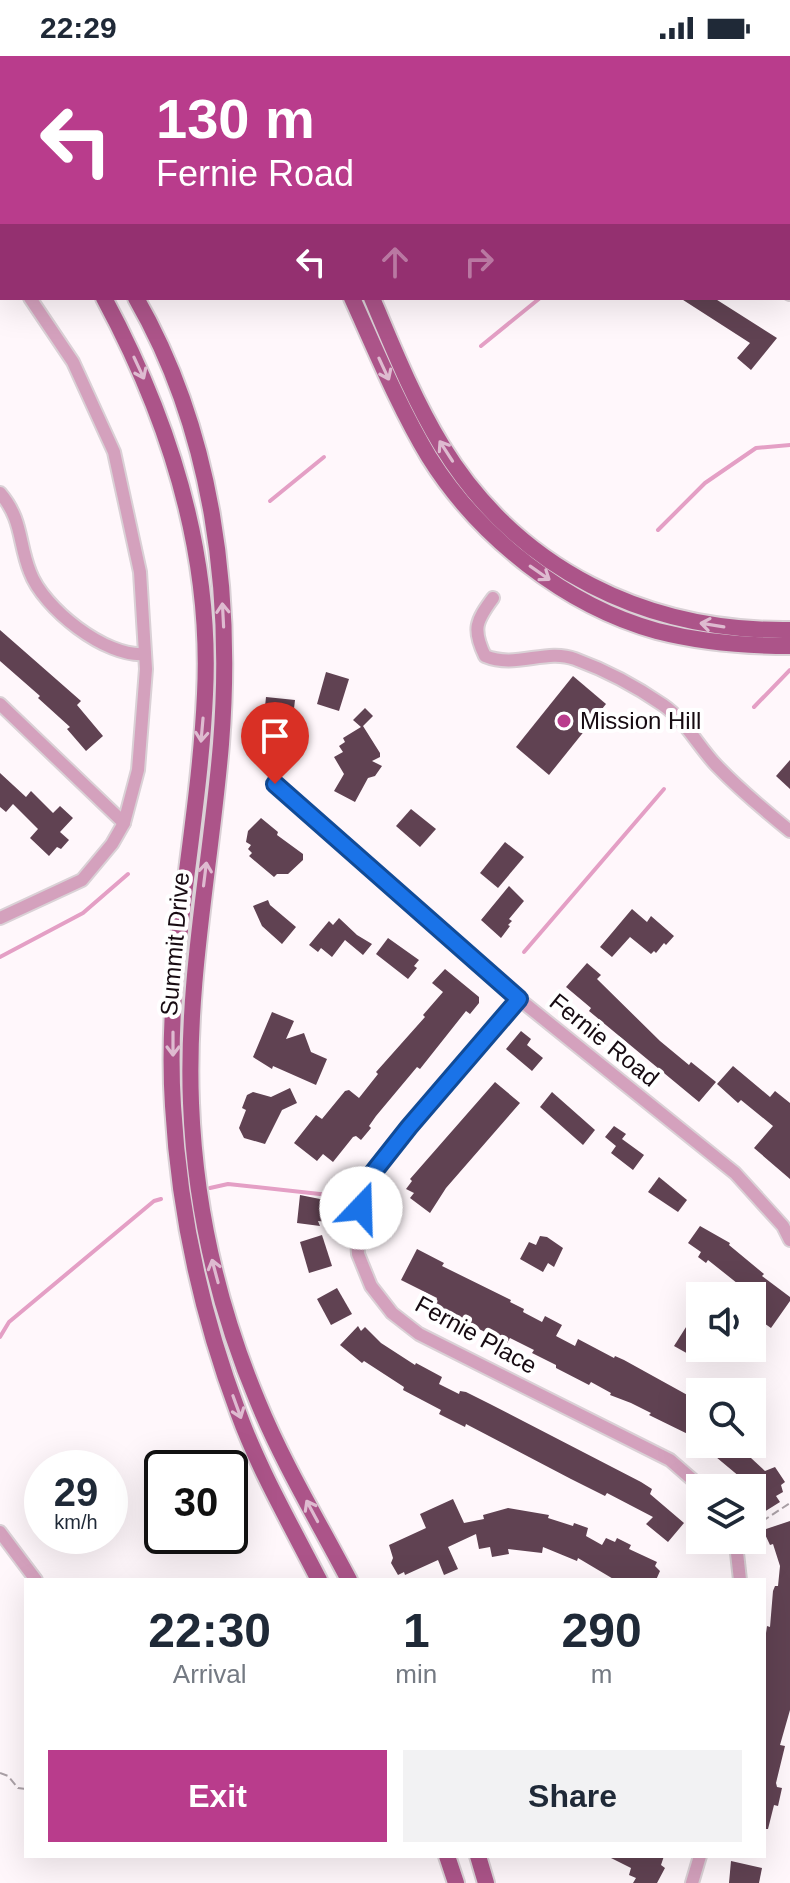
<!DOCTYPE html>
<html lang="en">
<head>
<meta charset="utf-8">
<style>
	:root { --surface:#fff; --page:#f2f2f3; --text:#1f2937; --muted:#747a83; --accent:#b93c8c }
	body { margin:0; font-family:Helvetica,sans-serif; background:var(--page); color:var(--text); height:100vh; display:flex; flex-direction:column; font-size:30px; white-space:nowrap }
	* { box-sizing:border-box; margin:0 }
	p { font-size:26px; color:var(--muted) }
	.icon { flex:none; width:44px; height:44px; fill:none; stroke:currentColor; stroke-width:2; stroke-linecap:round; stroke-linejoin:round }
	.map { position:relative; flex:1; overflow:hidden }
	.drawer { position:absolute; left:24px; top:1522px; width:742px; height:280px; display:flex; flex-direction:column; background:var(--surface); border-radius:0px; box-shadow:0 8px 32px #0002 }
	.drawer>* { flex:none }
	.guide { position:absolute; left:0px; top:0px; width:790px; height:244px; box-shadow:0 8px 32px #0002; background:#b93c8c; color:#fff; overflow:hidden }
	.buttons { position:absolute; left:686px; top:1226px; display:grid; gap:16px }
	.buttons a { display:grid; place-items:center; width:80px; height:80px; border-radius:0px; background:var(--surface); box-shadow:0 8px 32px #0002; font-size:40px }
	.speed { position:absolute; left:24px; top:1394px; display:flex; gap:16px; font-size:40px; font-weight:700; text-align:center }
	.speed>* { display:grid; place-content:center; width:104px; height:104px; border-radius:50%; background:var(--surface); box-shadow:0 8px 32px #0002; line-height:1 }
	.speed small { font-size:20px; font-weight:400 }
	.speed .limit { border:4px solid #111; border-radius:12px; background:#fff; color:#111 }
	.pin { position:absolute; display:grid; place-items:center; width:68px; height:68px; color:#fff; margin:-82px -34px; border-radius:50% 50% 50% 0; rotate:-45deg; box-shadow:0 0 8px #0007 }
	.pin .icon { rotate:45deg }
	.me { position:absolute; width:88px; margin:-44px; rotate:21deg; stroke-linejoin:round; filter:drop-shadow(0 0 6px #0008) }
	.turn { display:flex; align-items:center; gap:28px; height:168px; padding:0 24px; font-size:36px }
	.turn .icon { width:104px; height:104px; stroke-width:2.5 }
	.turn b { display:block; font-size:56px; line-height:68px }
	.lanes { display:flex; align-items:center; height:76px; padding:0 24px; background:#0003; justify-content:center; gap:40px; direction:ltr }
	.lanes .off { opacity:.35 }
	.eta { display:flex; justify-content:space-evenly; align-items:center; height:136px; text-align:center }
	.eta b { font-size:48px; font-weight:700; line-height:56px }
	.action { display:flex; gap:16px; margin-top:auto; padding:16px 24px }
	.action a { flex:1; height:92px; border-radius:0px; background:var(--accent); color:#fff; font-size:32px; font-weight:700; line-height:92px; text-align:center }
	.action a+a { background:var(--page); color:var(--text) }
	.status { display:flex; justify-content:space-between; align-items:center; height:56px; padding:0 40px; background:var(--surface); direction:ltr }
	.status svg { height:22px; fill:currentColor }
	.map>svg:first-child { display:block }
</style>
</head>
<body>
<div class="status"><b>22:29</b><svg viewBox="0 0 49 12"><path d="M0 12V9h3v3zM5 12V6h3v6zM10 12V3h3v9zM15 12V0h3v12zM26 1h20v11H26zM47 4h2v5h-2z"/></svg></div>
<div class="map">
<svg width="790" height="1827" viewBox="0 0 790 1827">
	<rect width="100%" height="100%" fill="#fff7fb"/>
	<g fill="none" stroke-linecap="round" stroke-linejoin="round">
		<g stroke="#e49fc5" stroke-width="4">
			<polyline points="762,2 764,0"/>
			<polyline points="481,290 540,242"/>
			<polyline points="270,445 324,401"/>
			<polyline points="658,474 705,427 756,392 790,389"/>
			<polyline points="754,651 790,614"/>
			<polyline points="524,896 664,733"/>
			<polyline points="0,901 83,857 128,818"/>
			<polyline points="210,1132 228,1128 338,1140"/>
			<polyline points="0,1281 9,1266 154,1145 161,1143"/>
		</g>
	</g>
	<g fill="#604252">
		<polygon points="680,242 714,242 777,282 751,314 737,302 750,287"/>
		<polygon points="0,574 81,645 77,649 103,680 86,695 67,673 70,671 38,642 40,640 0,605"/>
		<polygon points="326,616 349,623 339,655 317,648"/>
		<polygon points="573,620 606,648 549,719 516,691"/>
		<polygon points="266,641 295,644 292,670 279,668 278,681 262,679"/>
		<polygon points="365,652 373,660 363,670 380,697 380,701 372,705 382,710 375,720 368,722 355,746 334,735 344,718 334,701 343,696 339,690 345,686 343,682 361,671 353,664"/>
		<polygon points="790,704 790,733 776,720"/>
		<polygon points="0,717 26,741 31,735 53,757 60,750 73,762 60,776 69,784 61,793 57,791 49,800 30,782 38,773 13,748 6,756 0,751"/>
		<polygon points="411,753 436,773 420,791 396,770"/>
		<polygon points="261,762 278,776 277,779 303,798 303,804 288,818 277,818 274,821 249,800 252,797 248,793 251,789 246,786 248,775"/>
		<polygon points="505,786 524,801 498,832 480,817"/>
		<polygon points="509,830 524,845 509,863 512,865 508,869 510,870 501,882 481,864"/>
		<polygon points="268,844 270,849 296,871 282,888 262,870 253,850"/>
		<polygon points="632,853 647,866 651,860 674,880 666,889 664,887 656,897 654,895 651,898 630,881 612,901 600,891"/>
		<polygon points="339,862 357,879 372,888 363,899 345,884 332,901 321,892 318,896 309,889 329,865 333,869"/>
		<polygon points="388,882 419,904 414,910 417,912 408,923 376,898"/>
		<polygon points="587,907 601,919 597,923 660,985 689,1009 691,1006 716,1026 699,1046 589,955 591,952 566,931"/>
		<polygon points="445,913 479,941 479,947 470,958 466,955 420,1013 417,1011 376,1060 369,1070 371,1072 361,1084 356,1080 353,1081 333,1106 323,1098 317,1105 294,1087 316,1059 322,1063 345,1035 349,1034 359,1042 378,1018 376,1016 425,961 423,959 443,936 432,927"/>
		<polygon points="272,956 294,965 286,983 304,977 311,996 327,1003 316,1029 273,1010 272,1013 253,1001"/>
		<polygon points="521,975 531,983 527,989 543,1002 532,1015 506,993"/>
		<polygon points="733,1010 770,1041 775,1035 790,1047 790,1123 754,1092 773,1070 741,1044 738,1047 717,1028"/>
		<polygon points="495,1026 520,1047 446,1132 430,1157 410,1142 414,1137 406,1133 412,1125 410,1123"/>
		<polygon points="290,1032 297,1047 282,1054 265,1088 244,1082 239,1072 246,1054 242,1052 247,1039 253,1036 271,1041"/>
		<polygon points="552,1036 595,1074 583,1089 540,1051"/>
		<polygon points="614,1070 626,1078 622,1083 644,1099 633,1114 611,1097 616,1090 605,1081"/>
		<polygon points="659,1121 687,1144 678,1156 648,1136"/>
		<polygon points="300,1139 330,1145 328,1166 318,1165 320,1170 297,1167"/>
		<polygon points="700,1170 730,1187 729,1189 764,1218 762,1220 790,1241 790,1245 771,1272 758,1263 763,1256 752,1248 752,1239 708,1204 706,1207 698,1201 701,1196 688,1187"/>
		<polygon points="322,1179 332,1210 309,1217 300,1186"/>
		<polygon points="540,1180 547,1181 563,1192 554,1211 548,1207 543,1216 520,1203 529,1186 536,1189"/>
		<polygon points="417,1193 444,1207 442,1210 511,1244 510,1246 524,1253 523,1256 542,1266 545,1260 562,1269 556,1280 575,1290 578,1283 614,1302 615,1300 624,1304 700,1346 700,1384 649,1359 651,1357 631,1347 610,1339 611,1337 591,1326 589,1329 556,1312 556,1309 532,1297 534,1294 510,1282 507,1287 433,1250 437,1242 401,1224"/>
		<polygon points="337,1232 352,1258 331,1269 317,1243"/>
		<polygon points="700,1249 700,1280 690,1299 674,1290"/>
		<polygon points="358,1270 361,1275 365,1271 381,1287 415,1309 416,1307 442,1321 439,1328 459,1338 460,1335 466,1336 490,1348 641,1426 652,1433 650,1438 684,1467 668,1486 646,1468 653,1461 607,1437 605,1440 571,1423 466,1368 465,1371 439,1358 441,1354 403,1334 404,1331 364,1305 362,1307 340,1289"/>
		<polygon points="705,1388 762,1388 751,1402 765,1415 775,1411 785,1426 781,1429 783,1436 776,1440 780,1446 764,1456 760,1450 758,1451 752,1442 752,1431 716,1401 720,1396"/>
		<polygon points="453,1443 464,1467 484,1463 483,1459 508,1452 549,1459 548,1462 573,1470 574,1467 588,1472 586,1480 602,1489 606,1482 615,1486 617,1482 631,1489 629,1493 657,1506 655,1510 660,1515 656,1524 615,1524 578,1502 577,1505 543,1491 542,1497 508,1493 509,1498 492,1501 490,1491 479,1493 476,1478 448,1491 458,1513 444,1519 438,1504 405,1519 404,1516 398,1519 391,1507 393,1502 389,1489 426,1472 420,1458"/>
		<polygon points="790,1465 790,1654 780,1689 785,1690 776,1727 777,1731 782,1732 778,1750 774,1749 768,1773 764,1773 764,1591 767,1570 770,1571 773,1535 775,1530 778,1530 780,1510 773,1488 770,1489 763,1474"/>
		<polygon points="607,1800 664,1800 661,1809 665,1812 657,1827 633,1827 636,1822 629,1819 631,1812"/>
		<polygon points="731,1805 762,1812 759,1827 729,1827"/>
	</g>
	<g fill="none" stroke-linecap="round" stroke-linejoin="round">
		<g stroke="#dad1d6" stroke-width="16">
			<g id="minor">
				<polyline points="527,0 528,2"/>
				<polyline points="0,115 2,114"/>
				<polyline points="0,126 2,124"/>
				<polyline points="0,196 2,199"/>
				<polyline points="788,204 790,219"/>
				<polyline points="788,237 790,238"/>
				<path d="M0,437C23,464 18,486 30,516C43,552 106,602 145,598"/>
				<path d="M493,542C476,565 472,573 485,600C516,613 546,592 575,603C605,614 637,631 663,649C685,664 698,690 716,709C739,733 764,754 790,775"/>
				<polyline points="0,648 124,767"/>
				<polyline points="275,728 519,943 735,1117 783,1170 790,1184"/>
				<polyline points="0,862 82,824 112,788 124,767 138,714 146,613 140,516 114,396 73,306 30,242"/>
				<polyline points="519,943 409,1071 368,1123 356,1169 358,1198 371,1230 392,1257 419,1278 670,1404 702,1432"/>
				<polyline points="0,1476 36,1524"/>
				<polyline points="733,1484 737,1497 740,1524"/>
				<polyline points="692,1827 700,1800"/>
			</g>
		</g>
		<g stroke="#dad1d6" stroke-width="20">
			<g id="major">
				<path d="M104,242C169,363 212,499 205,638C199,775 164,912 173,1050C179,1155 201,1257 238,1356C259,1414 291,1469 319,1524"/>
				<path d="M136,242C213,376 233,536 221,688C211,808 186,926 191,1047C195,1150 218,1251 258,1346C283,1407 318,1465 349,1524"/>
				<path d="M352,242C376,295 399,351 429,401C479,481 566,550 657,575C700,586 746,590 790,590"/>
				<path d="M372,242C393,292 414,344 442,390C518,514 647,576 790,574"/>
				<polyline points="447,1800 456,1827"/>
				<polyline points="478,1800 486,1827"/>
			</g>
		</g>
		<g stroke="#aba1a7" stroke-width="2" stroke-dasharray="8 4" stroke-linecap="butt">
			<polyline points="752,1472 790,1447"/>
			<polyline points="0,1717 8,1720 18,1732 26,1733"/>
		</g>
		<use href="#minor" stroke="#d4a1bd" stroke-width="12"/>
		<use href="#major" stroke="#ac5489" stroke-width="16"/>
	</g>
	<defs><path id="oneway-shaft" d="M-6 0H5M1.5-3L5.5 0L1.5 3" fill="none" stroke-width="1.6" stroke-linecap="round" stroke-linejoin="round" transform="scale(2)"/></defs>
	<g stroke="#debbd0">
		<use href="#oneway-shaft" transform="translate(139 312) rotate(65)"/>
		<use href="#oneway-shaft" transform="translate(384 313) rotate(65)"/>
		<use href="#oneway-shaft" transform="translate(446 395) rotate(-123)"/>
		<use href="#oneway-shaft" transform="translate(540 517) rotate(35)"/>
		<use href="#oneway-shaft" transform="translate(223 559) rotate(-93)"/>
		<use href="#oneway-shaft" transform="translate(712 569) rotate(-171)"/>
		<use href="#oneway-shaft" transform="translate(202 674) rotate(95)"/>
		<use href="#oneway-shaft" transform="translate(205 818) rotate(-83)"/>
		<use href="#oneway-shaft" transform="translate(173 988) rotate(90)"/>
		<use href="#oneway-shaft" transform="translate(215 1215) rotate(-105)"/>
		<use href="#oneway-shaft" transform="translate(237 1351) rotate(70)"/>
		<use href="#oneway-shaft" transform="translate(312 1455) rotate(-118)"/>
	</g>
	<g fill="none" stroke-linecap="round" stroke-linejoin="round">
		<g stroke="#114b97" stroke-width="20">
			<polyline id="route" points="275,728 519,943 409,1071 368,1123 361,1152"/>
		</g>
		<use href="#route" stroke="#1a73e8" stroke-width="14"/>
	</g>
	<circle fill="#b93c8c" stroke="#fff" stroke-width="3" cx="564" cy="665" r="8"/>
	<g text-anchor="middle" stroke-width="8" stroke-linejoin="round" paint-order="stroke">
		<g font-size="24" fill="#170b12" stroke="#fff" text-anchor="start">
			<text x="580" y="673">Mission Hill</text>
		</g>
		<g font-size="24" fill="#170b12" stroke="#fff">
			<text transform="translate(175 888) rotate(-85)" y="8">Summit Drive</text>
			<text transform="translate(604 984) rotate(39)" y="8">Fernie Road</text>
			<text transform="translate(476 1279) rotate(29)" y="8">Fernie Place</text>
		</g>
	</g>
</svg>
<div class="buttons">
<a><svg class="icon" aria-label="sound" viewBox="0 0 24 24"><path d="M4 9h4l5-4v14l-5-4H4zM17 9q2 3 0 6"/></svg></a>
<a><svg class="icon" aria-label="search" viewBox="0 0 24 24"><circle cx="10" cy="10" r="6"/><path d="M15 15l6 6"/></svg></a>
<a><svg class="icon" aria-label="layers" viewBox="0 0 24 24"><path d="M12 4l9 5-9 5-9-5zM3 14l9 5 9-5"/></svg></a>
</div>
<div class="speed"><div>29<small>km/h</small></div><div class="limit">30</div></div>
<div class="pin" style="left:275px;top:728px;background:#d93025"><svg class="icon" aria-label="arrive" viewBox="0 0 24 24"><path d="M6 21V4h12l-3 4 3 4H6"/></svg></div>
<svg class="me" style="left:361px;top:1152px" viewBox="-20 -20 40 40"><circle r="19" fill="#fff"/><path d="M0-13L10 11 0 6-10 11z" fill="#1a73e8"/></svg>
<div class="guide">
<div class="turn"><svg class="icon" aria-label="left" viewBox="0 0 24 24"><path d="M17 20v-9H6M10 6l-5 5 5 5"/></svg><div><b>130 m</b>Fernie Road</div></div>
<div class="lanes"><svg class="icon" aria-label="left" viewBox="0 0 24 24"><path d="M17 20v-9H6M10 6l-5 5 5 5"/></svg><svg class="icon off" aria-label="ahead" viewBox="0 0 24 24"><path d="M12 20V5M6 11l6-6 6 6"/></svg><svg class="icon off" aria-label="right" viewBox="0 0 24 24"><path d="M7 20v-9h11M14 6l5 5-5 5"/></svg></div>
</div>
<section class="drawer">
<div class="eta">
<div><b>22:30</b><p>Arrival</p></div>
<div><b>1</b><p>min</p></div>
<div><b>290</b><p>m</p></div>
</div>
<div class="action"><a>Exit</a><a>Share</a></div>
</section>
</div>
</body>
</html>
